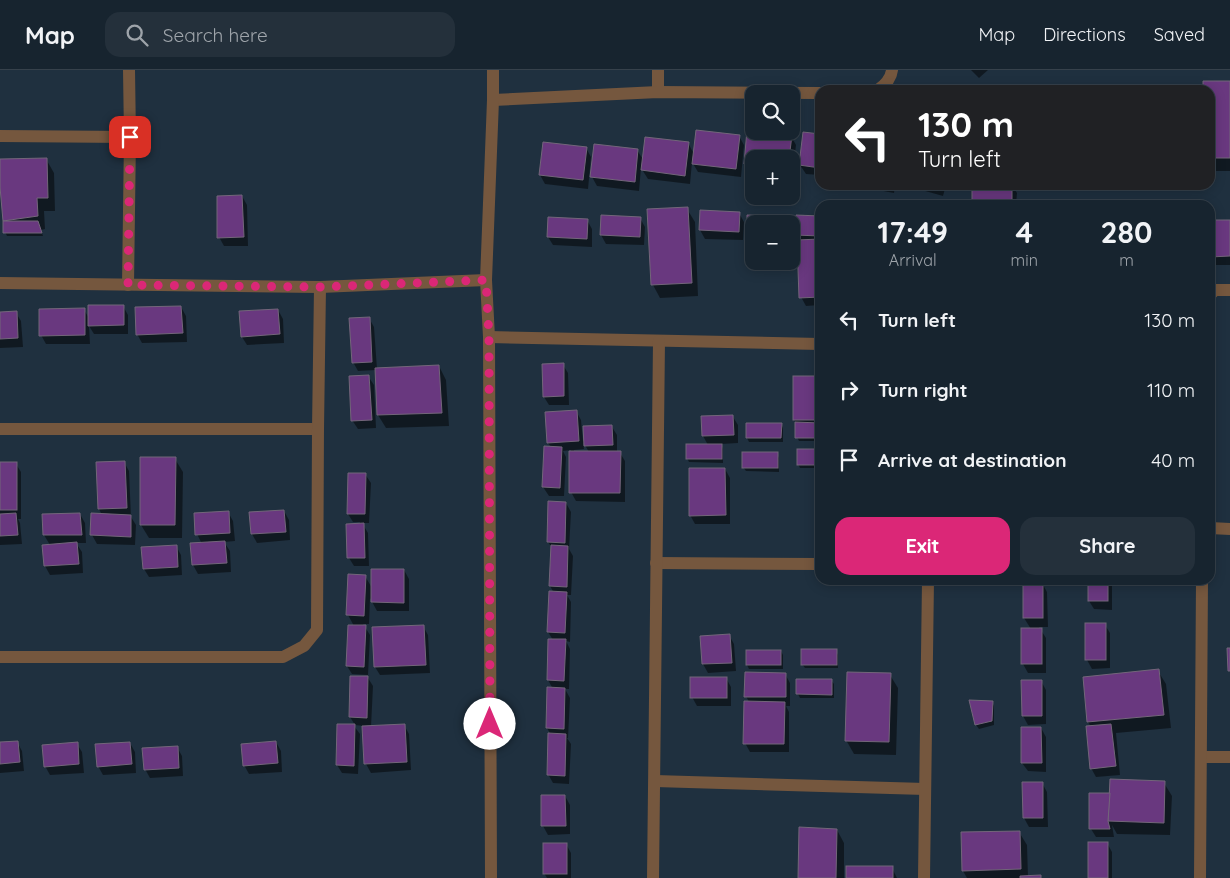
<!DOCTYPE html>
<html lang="en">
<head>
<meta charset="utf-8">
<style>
	:root { --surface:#17242f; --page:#24303b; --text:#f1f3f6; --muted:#9ea4aa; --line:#36414b; --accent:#db2777 }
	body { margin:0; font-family:Quicksand,sans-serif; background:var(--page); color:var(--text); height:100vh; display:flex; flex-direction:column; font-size:19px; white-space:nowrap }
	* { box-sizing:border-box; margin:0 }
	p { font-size:16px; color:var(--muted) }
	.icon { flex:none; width:28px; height:28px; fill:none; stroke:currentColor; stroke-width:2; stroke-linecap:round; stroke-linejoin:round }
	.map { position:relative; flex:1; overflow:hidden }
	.panel { position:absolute; left:815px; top:130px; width:400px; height:385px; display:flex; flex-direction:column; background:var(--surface); border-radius:15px; box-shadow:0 2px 12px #0003,0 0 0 1px var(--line) }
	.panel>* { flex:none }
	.guide { position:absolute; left:815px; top:15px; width:400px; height:105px; border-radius:15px; box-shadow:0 2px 12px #0003,0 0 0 1px var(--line); background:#202124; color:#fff; overflow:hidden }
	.controls { position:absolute; left:745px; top:15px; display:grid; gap:10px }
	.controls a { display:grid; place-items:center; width:55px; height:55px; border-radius:10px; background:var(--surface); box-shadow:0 2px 12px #0003,0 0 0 1px var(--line); font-size:25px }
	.pin { position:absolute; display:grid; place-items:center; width:42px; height:42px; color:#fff; margin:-21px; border-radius:10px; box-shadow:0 2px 8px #0006 }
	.me { position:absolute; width:55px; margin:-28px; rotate:0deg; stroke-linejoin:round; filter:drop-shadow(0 0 4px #0008) }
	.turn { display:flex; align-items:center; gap:18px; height:105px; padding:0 20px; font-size:22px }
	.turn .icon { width:65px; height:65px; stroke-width:2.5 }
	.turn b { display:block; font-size:35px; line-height:42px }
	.eta { display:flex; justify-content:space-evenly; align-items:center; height:85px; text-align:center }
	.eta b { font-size:30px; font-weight:700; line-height:35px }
	.action { display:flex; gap:10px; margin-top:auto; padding:10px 20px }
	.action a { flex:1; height:58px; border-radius:15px; background:var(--accent); color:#fff; font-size:20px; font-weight:700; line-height:58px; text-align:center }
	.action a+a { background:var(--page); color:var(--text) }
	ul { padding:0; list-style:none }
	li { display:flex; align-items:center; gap:15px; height:70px; padding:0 20px }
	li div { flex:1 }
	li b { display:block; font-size:19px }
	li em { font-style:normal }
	header { display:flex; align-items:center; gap:30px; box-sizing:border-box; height:70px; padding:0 25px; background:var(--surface); border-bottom:1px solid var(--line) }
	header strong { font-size:24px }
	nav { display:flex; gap:28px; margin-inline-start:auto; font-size:18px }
	.search { width:350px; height:45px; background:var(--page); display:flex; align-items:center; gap:12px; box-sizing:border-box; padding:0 18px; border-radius:15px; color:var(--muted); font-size:19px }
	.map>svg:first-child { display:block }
</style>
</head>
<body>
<header>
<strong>Map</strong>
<div class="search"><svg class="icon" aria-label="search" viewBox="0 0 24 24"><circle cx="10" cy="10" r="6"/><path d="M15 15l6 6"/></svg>Search here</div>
<nav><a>Map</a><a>Directions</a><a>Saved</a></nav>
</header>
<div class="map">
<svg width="1230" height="808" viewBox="0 0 1230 808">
	<rect width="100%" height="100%" fill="#1f303f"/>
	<g fill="#0007" fill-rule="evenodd">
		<polygon points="971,0 988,0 979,8"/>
		<polygon points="1230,12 1230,101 1211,101 1210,98 1210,20 1204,20"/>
		<polygon points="820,65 820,105 806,104 800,95"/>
		<polygon points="739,66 744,75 741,107 698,102 692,92 690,114 648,109 641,98 639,121 597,116 592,107 637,80 644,91 688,73 694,84"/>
		<polygon points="791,66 796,75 792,107 791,107 791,89 754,89 754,103 750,102 745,93"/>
		<polygon points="586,78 591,87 588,119 545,114 540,105"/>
		<polygon points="46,89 54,103 55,141 44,141 45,159 41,160 43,166 7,166 5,162 0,90"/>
		<polygon points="852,115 895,115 894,123"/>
		<polygon points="904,115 946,115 943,126"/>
		<polygon points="974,115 1012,115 1017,123 1016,135 976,135 973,130"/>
		<polygon points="242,126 247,135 248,176 224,176 219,167"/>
		<polygon points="687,139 695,152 698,226 660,228 653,215"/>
		<polygon points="739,143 744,152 743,170 705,169 700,160"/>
		<polygon points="749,146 787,148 790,154 754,154 753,173 748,164"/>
		<polygon points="820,147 820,235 806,236 801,227 800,171 797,164"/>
		<polygon points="640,148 645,157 644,175 606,174 601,165"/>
		<polygon points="587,150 592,159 592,177 553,175 548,167"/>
		<polygon points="1230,151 1230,195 1216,195 1211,186 1210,152"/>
		<polygon points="123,236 128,245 128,264 94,264 89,256 90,274 46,274 41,265 84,240 89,248"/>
		<polygon points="181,237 186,246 187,272 142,273 137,264"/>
		<polygon points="278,240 283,249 284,273 247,275 242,267"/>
		<polygon points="0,243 16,243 21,251 23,277 0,278"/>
		<polygon points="369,248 374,257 377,299 439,296 446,310 449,356 386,358 378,345 376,300 358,301 353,292"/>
		<polygon points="563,295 568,303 569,335 549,335 544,327"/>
		<polygon points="368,306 374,315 376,358 358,359 352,350"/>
		<polygon points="820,307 820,371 799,371 797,367 797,354 794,350"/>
		<path d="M576,341L581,350L583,371L612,357L617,365V382L620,383L625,391V432L576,431L571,422V380L563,381L566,387L564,426H549L543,417L551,377L548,373ZM583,372L589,382H574V380L584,379Z"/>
		<polygon points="733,347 738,355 738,373 721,374 723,379 723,393 689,392 687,388 708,375 703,366"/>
		<polygon points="781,354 783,358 783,372 749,372 747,368"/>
		<polygon points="820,381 820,398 800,398 798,394"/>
		<polygon points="777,384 779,388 779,402 746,401 743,397"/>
		<polygon points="175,389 183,402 182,468 149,468 141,455"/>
		<polygon points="124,392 129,401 131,447 136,455 135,475 97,474 92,465 102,445 99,439 97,393"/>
		<polygon points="0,393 16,394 21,402 21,449 18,449 20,453 22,474 0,475"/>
		<polygon points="725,399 730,408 730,454 695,454 690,445"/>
		<polygon points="365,404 371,413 369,453 362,453 368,463 369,496 354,496 349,488 360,452 353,452 348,444"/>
		<polygon points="566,433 571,442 569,479 573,486 571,525 567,525 571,532 570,572 566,571 570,579 569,619 565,619 570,628 568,668 567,668 571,674 569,714 553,713 548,704 551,665 547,658 553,619 548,610 553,570 548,562 554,523 550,516 552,478 548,472"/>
		<polygon points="284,441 289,450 290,470 257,473 252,464 251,443"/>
		<polygon points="228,442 233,451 235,471 224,472 230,481 231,502 198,504 193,495 191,475 202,474 197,464"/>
		<polygon points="80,444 85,453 86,473 76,473 82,482 83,503 50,505 45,496 43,476 50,475 44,465 43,445"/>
		<polygon points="176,476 181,485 182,505 149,507 144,499"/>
		<polygon points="404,500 409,509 409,541 377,541 370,528 369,554 363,554 370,565 368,605 352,604 347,596 354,556 348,545 365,506 372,518"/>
		<polygon points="1089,510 1112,510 1112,540 1094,539 1089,531"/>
		<polygon points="1024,513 1042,513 1047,522 1048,557 1039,557 1046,568 1046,603 1028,603 1023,594 1031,559 1024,548"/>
		<polygon points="1105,555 1110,563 1110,598 1092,599 1087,590"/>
		<polygon points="423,556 428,565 430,603 380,605 375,597"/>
		<polygon points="729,565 734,574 736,601 708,603 703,594 701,567"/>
		<polygon points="781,581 783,585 783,599 749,599 747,595"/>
		<polygon points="836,581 838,585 838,598 805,598 802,594"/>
		<polygon points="1158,601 1166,614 1171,658 1116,663 1120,705 1096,707 1091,698 1091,657 1088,652 1084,608"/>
		<polygon points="785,604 790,613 790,636 786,636 789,642 789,682 750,682 745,673 749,632 746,626"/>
		<polygon points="890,605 898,618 896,685 854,684 846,670"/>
		<polygon points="368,608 373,616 371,657 404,655 409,664 411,700 371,703 366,694 364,656 355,655 350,647"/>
		<polygon points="726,608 731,617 731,636 697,636 692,627"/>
		<polygon points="831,610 834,614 834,628 800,628 798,624"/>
		<polygon points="1041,611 1046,620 1046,654 1028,655 1023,646"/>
		<polygon points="971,631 992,632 994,636 994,655 979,659 976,655"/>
		<polygon points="354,656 360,664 358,704 342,703 337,695"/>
		<polygon points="1041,658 1046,667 1046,702 1028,701 1022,693"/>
		<polygon points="17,672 22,681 24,701 0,703 0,673"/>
		<polygon points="276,672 281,681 282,702 249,704 244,695"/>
		<polygon points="130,673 135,682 136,703 103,705 98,696"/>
		<polygon points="77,674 82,682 84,703 50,705 45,696"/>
		<polygon points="177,677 182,686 183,706 150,708 145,699"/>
		<polygon points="1024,713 1042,713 1047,722 1048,757 1029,757 1024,748"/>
		<polygon points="1164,713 1172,726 1170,765 1117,764 1112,755 1114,767 1096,767 1091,759 1111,724"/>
		<polygon points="565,726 570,735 570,764 548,765 543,756"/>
		<polygon points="837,760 844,773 844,808 799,808"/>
		<polygon points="1019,762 1027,775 1028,807 1041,808 967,808 963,801 962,764"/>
		<polygon points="1107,773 1112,782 1112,808 1089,808"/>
		<polygon points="566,774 571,783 571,808 547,808 544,803"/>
		<polygon points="892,798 897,808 847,808"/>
	</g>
	<g fill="#69387f" stroke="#73667a">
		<polygon points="1203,11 1230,11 1230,88 1210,88 1210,20 1203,20"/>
		<polygon points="696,60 740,65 736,99 692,94"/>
		<polygon points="747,60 792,65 789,89 754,89 754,95 744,94"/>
		<polygon points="803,62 820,64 820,98 799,95"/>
		<polygon points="645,67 689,72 685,106 641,100"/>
		<polygon points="543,72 587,77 583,110 539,105"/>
		<polygon points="594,74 638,79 635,112 590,107"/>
		<polygon points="47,88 48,128 37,128 38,146 3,151 0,117 0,89"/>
		<polygon points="972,115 1012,115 1012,132 972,131"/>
		<polygon points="242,125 244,167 217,168 217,126"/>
		<polygon points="688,137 692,213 651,215 647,139"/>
		<polygon points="700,140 740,142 739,162 699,160"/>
		<polygon points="601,145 641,147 640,167 600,165"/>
		<polygon points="747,145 787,146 787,154 754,154 754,165 747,164"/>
		<polygon points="796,145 820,146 820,166 795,165"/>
		<polygon points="548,147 588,149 587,169 547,167"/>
		<polygon points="1210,150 1230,150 1230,186 1210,187"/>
		<polygon points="3,151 38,151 42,163 3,163"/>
		<polygon points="820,169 820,227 799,228 797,170"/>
		<polygon points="88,235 124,235 124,255 88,256"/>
		<polygon points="181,236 183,263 136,265 135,237"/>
		<polygon points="85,238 85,265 39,266 39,239"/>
		<polygon points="278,239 280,264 241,267 239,241"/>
		<polygon points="17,241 18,268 0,269 0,242"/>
		<polygon points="370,247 372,292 352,293 349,248"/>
		<polygon points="564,293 564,326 543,327 542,294"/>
		<polygon points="439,295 442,343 377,345 375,298"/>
		<polygon points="369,305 372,350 351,351 349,306"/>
		<rect x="793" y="306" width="27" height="44"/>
		<polygon points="577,340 579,371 547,373 545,342"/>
		<polygon points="733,345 734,365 702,366 701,346"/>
		<polygon points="795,352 820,353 820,368 795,368"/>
		<polygon points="746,353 782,353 781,368 746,368"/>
		<polygon points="612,355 613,375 584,376 583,356"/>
		<rect x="686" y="374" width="36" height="15"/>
		<polygon points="544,376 562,377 560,418 542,417"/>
		<rect x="797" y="379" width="23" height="16"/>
		<polygon points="569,381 621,381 620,423 569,423"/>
		<rect x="742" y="382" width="36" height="16"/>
		<polygon points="140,387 176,387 175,455 140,455"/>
		<polygon points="125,391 127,438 98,439 96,392"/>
		<rect x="0" y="392" width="17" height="48"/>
		<polygon points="689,398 725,398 726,445 689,446"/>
		<polygon points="348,403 366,403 365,444 347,444"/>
		<polygon points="548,431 566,432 565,473 547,472"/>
		<polygon points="284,440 286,462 251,464 249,442"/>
		<polygon points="229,441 230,463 195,465 194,443"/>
		<polygon points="16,443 18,465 0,466 0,444"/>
		<polygon points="80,443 82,465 43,465 42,444"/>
		<polygon points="91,443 131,445 131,467 90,465"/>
		<polygon points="364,453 365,488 347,488 346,454"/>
		<polygon points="225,471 227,493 192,495 190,473"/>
		<polygon points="77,472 79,494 44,496 42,475"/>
		<polygon points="177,475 178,497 143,499 141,477"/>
		<polygon points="551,475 568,476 567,517 549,516"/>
		<polygon points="371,499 404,499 404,533 371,532"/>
		<polygon points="348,504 366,505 364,546 346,545"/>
		<rect x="1088" y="510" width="20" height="21"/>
		<rect x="1023" y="512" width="20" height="36"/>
		<polygon points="549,521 567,522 565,563 547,562"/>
		<rect x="1085" y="553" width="21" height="37"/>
		<polygon points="348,555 366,555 364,597 346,596"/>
		<polygon points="424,555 426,595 374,597 372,557"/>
		<rect x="1021" y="558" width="21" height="36"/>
		<polygon points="730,564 732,593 702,594 700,566"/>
		<polygon points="548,569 566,569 564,611 547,610"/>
		<polygon points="1227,578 1230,578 1230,601 1228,601"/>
		<rect x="801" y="579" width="36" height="16"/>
		<rect x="746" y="580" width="35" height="15"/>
		<polygon points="1159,599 1164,645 1087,652 1083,607"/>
		<polygon points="745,602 786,603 786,627 744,627"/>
		<polygon points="847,602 891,603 889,672 845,671"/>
		<polygon points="350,606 368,606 367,648 349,647"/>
		<rect x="690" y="607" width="37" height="21"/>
		<polygon points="796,609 832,609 832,625 796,624"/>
		<polygon points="1021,610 1042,610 1042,646 1022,646"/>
		<polygon points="547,617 565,618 564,659 546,658"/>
		<polygon points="969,630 993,631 992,651 975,655"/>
		<polygon points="744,631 785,632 784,674 743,674"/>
		<polygon points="337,654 355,654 354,696 336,695"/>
		<polygon points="405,654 407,692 364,694 362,656"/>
		<polygon points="1111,654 1116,696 1090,699 1086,656"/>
		<polygon points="1021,657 1041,657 1042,693 1021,693"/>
		<polygon points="548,663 566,664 565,706 547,705"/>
		<polygon points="18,671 20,692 0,694 0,672"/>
		<polygon points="276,671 278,693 243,696 241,674"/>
		<polygon points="78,672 79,694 44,697 42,675"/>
		<polygon points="130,672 132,694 97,697 95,674"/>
		<polygon points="178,676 179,698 144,700 142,678"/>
		<polygon points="1110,709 1165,711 1164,753 1108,751"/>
		<polygon points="1022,712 1043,712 1043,748 1023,748"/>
		<polygon points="1089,723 1110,723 1108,751 1110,759 1089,759"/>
		<polygon points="541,725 565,725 566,756 541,756"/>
		<polygon points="799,757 837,759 836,808 798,808"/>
		<polygon points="1020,761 1021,799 962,801 961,762"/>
		<rect x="1088" y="772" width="20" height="36"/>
		<rect x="543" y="773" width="24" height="31"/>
		<rect x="846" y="796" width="47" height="12"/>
		<polygon points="1041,805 1041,808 1020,808 1020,806"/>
	</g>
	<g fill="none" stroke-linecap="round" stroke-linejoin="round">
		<g stroke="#75573e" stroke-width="12">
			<path d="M878,20C885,15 891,9 892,0"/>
			<polyline points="658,22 658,0"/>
			<polyline points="493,30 658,22 820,23"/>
			<polyline points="0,66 130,67"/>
			<polyline points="0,213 320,217 486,210"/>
			<polyline points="128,215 130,67 129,0"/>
			<polyline points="1210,225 1215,220 1230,220"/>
			<polyline points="489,267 820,274"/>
			<polyline points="0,359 318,359"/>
			<polyline points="1210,458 1230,459"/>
			<polyline points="656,493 820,494"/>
			<polyline points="0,587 283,587 304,576 317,560 318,359 320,217"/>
			<polyline points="1201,687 1230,687"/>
			<polyline points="655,711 925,719"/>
			<polyline points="491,808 489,267 486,210 493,30 493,0"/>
			<polyline points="653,808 659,271"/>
			<polyline points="924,808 928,510"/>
			<polyline points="1200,808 1202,510"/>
		</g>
	</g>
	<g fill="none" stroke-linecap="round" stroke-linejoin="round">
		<polyline stroke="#db2777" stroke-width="9" stroke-dasharray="0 16.2" points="130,67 128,215 320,217 486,210 489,267 490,654"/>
	</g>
</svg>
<div class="controls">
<a><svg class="icon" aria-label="search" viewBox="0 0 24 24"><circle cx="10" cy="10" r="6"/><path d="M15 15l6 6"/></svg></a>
<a>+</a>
<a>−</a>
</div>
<div class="pin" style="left:130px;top:67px;background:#d93025"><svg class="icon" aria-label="arrive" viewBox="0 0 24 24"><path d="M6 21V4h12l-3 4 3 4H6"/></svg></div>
<svg class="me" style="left:490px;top:654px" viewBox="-20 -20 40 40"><circle r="19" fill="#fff"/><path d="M0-13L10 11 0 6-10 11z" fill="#db2777"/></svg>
<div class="guide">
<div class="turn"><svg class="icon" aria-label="left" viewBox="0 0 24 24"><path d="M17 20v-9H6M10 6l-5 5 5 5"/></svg><div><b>130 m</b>Turn left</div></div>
</div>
<section class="panel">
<div class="eta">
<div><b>17:49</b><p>Arrival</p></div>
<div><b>4</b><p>min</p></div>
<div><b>280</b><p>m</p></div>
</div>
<ul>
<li><svg class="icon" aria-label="left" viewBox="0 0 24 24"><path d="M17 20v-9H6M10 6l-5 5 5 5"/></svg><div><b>Turn left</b></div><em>130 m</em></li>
<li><svg class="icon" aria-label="right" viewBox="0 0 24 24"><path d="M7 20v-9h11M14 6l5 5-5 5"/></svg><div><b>Turn right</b></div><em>110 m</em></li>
<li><svg class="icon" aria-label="arrive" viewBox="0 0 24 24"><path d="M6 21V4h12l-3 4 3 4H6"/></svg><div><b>Arrive at destination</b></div><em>40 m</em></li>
</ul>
<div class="action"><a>Exit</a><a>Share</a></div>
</section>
</div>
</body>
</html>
